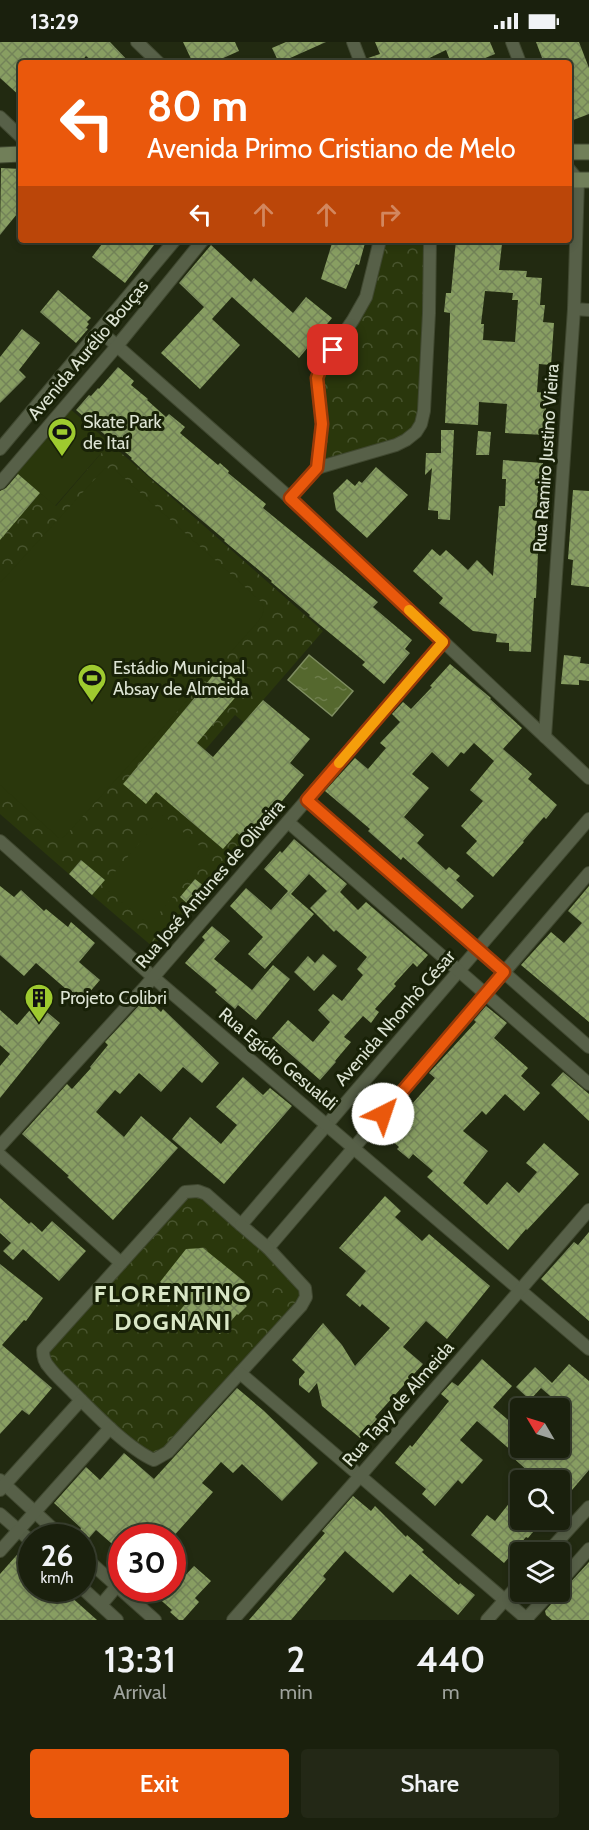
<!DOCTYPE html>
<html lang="en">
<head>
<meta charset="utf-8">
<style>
	:root { --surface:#1a200d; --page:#232816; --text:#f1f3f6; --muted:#9fa39d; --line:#383e2e; --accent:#ea580c }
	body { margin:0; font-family:Cabin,sans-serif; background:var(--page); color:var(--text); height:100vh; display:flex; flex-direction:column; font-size:22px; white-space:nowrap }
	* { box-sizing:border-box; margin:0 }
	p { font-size:20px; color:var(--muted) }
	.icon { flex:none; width:33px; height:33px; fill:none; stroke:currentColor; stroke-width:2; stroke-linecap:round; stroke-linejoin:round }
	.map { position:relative; height:1578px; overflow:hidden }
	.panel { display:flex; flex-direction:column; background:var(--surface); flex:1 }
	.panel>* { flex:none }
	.top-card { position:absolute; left:18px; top:18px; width:554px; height:183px; border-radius:6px; box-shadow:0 3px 9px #0003,0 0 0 2px var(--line); background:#ea580c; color:#fff; overflow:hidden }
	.needle { width:39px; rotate:308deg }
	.fabs { position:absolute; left:510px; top:1356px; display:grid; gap:12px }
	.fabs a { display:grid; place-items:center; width:60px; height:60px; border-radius:6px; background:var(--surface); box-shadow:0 3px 9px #0003,0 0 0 2px var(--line); font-size:30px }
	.speed { position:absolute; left:18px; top:1482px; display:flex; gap:12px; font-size:30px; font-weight:700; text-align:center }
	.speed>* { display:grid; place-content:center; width:78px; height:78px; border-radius:50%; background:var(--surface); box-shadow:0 3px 9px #0003,0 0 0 2px var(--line); line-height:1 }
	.speed small { font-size:15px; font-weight:400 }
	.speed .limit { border:9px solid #d22; background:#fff; color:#111 }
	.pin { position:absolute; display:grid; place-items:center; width:51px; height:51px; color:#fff; margin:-26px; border-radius:12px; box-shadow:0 3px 9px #0006 }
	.me { position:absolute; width:66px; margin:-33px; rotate:41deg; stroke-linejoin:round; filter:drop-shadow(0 0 4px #0008) }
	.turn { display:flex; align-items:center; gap:21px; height:126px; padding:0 30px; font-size:27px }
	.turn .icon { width:78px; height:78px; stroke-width:2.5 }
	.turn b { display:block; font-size:42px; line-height:51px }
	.lanes { display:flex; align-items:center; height:57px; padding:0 30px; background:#0003; justify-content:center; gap:30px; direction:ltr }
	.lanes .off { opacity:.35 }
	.eta { display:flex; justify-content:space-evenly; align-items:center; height:102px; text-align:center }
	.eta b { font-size:36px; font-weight:600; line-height:42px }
	.action { display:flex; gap:12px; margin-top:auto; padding:12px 30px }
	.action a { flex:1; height:69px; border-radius:6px; background:var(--accent); color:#fff; font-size:24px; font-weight:600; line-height:69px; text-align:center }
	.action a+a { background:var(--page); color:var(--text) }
	.status { display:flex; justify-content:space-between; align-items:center; height:42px; padding:0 30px; background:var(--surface); direction:ltr }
	.status svg { height:16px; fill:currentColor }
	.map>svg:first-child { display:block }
</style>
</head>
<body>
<div class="status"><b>13:29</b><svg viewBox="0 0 49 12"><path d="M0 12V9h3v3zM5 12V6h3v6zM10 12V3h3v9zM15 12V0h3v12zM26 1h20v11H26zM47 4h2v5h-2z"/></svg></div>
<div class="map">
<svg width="589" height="1578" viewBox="0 0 589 1578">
	<defs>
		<pattern id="park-crowns" width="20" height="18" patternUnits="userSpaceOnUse" patternTransform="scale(1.5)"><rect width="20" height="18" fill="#2a370c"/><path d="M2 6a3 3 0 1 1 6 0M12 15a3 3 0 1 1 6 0" fill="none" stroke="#48542e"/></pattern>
		<pattern id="water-ripples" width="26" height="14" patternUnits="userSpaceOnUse" patternTransform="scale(1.5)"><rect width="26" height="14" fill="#55682e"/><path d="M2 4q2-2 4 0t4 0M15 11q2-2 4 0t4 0" fill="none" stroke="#6d7d4b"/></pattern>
		<pattern id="building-cross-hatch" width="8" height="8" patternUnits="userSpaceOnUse" patternTransform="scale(1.5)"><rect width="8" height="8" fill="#889e62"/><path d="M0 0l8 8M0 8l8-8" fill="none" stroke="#738358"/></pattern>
	</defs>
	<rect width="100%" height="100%" fill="#222a11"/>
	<g fill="url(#park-crowns)">
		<polygon points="385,198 425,198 423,368 416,385 399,399 324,420 320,416 322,326 373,244 381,222"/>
		<polygon points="110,401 323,589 250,673 254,689 235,673 164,756 223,807 254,770 246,799 205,845 195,837 180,855 190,864 153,905 92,853 105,838 81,818 69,832 0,772 0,498 40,451 56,464"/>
		<polygon points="190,1149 212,1157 291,1229 306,1255 154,1418 129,1402 43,1315"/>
	</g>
	<g fill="#2a370c">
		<polygon points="69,366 110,401 55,464 14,429"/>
		<polygon points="105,426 114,427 256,555 262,561 264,567 262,574 256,582 66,793 62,796 59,796 0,743 0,541"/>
		<polygon points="163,773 209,812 149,883 103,844"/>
	</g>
	<polygon fill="url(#water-ripples)" stroke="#7e8d60" stroke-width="1.5" points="309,613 353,649 332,674 288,638"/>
	<g fill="url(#building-cross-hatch)" fill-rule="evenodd">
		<polygon points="0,0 110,0 130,21 94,21 86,14 80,21 21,21 21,55 0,36"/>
		<polygon points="183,0 235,0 239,9 212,21 193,21"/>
		<polygon points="286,0 326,0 279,21 272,6"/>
		<polygon points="375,0 490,0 495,12 473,21 451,21 446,8 419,21 369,21 368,16 380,12"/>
		<polygon points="536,0 579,0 589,26 589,72 568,80 568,21 544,21"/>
		<polygon points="1,126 21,127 21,167 0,193"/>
		<polygon points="105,198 148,198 154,203 125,241 92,215"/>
		<polygon points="333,198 352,198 365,201 359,223 356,222 346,247 321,237"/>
		<path d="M456,198L502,202L499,228L527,229L526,235L542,236L540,263H545L543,280L554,281L551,323L539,322L537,350L546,351V393L505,391L507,362L479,360L478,383L445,381L450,277V271L444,270L446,251H451ZM485,249L513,251L512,258H518L515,300L483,298L484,282H481Z"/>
		<polygon points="211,203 251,240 254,236 293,271 306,255 332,276 299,316 232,255 212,277 240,303 200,347 161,311 204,265 179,241"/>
		<polygon points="58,248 91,276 87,280 89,282 86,286 88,287 76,301 40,270"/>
		<polygon points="22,287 40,301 19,328 26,335 0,361 0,315"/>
		<polygon points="118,325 134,339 131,343 148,357 147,358 166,375 169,372 185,385 180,391 218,423 220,421 229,429 228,431 266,462 263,466 378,560 373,565 412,598 405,607 410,611 384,642 362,623 365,620 309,574 310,573 271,540 272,539 224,499 225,498 149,434 131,417 132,416 76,368 89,353 91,354 98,346 99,347"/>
		<polygon points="441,388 454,388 450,478 438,477 438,469 428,468 432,426 425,433 426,411 441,411"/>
		<polygon points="478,389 491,390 489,413 476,413"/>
		<polygon points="503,418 543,421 540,462 538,461 536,491 541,491 539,511 538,511 536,556 534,556 531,610 509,609 509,601 496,600 497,592 473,589 439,561 443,556 413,529 432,507 440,514 446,508 468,528 477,518 493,534 499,464 505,464 506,437 502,437"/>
		<polygon points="376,425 408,453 367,496 336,468 333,451 347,437 355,444 359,439 362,441"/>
		<polygon points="18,432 40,451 0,498 0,449 6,446"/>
		<polygon points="573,448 589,449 589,545 571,543 573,518 568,517"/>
		<polygon points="564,613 581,615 580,621 589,622 589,639 579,638 579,643 561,642"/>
		<polygon points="450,622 491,656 490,657 522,686 503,707 532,732 528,737 557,763 546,777 544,775 523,799 524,800 493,835 466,811 477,799 461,784 483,759 470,748 494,719 474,701 464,712 461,710 448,725 432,710 412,732 429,746 404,775 424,793 417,801 446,828 449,825 460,834 456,838 474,854 462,867 403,815 401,818 368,789 370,787 325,749 355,716 368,727 386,706 380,701 400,680 392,672 403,660 411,667 432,645 430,644"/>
		<polygon points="220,625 244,645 197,701 213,715 263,658 310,697 290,721 304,733 261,784 266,788 252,804 237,791 223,807 156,750 146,762 123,742"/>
		<polygon points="294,797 347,842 340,850 358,868 366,860 428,913 417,925 413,921 394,942 396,944 375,967 379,970 371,981 363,974 344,995 351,1000 335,1019 336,1020 320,1038 272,996 288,978 313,1000 330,980 318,968 333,952 342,959 363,933 357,927 367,915 336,888 334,890 310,866 327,849 309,832 291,852 314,872 265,927 248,912 263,895 230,864 246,846 271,868 288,849 264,827 280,809 282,811"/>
		<polygon points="81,818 105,838 92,853 69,832"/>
		<polygon points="195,837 205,845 190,864 180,855"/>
		<polygon points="0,844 14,855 21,848 44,869 46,867 68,885 71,880 95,901 79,920 100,938 81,960 36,921 24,934 0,913"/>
		<polygon points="589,844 589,980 521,923 551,890 564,901 582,881 568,869"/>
		<polygon points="212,884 230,899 214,917 252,948 273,923 290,937 256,978 238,963 235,967 215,950 217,948 185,921 205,898 202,895"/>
		<polygon points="323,912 337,924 314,949 294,930 308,914 315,921"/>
		<polygon points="146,956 161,970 163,967 219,1021 202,1041 183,1025 161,1050 139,1031 120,1052 115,1048 96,1070 124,1095 141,1074 178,1106 113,1178 67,1135 69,1134 22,1092 67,1042 72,1047 91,1026 90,1025 108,1003 105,1000"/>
		<polygon points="36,961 60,981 0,1056 0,1024 10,1012 0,1003 0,968 17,983"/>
		<polygon points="486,964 507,981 494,996 528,1026 521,1034 540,1051 524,1069 505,1052 486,1073 482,1069 463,1089 488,1109 463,1141 487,1163 507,1140 519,1151 537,1130 526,1121 544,1101 579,1132 527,1188 526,1187 508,1208 427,1135 433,1129 413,1112 409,1117 397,1107 399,1105 388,1095 395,1086 388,1080 407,1058 412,1062 435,1036 429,1031 476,980 474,978"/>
		<polygon points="563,1030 589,1052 589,1079 551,1043"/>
		<polygon points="243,1035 263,1053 270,1046 292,1064 224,1142 172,1097 190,1075 221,1102 237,1083 216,1065"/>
		<polygon points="385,1154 401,1169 395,1175 422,1199 429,1192 490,1244 447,1297 426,1279 403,1305 423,1322 375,1375 377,1377 360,1396 322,1364 317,1341 309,1351 299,1343 299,1337 305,1330 292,1318 323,1281 342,1303 355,1324 390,1286 362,1262 360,1265 346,1253 366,1229 339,1206"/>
		<polygon points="0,1156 29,1182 31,1180 42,1190 52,1179 86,1209 59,1239 23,1207 13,1218 3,1209 11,1201 0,1191"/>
		<polygon points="589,1190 589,1279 541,1237 574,1200 578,1203"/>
		<polygon points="203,1206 245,1240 240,1246 244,1249 241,1253 244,1255 241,1259 247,1264 238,1273 237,1272 220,1292 203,1279 201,1282 196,1278 191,1283 178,1271 186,1261 160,1240 186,1207"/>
		<polygon points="0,1222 43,1256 26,1279 24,1278 2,1303 52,1346 29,1373 22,1368 0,1392"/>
		<polygon points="482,1317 512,1344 493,1365 520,1388 520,1406 560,1406 560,1388 564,1382 560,1378 560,1373 565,1367 541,1346 530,1358 516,1345 535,1325 552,1341 569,1322 589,1339 589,1428 572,1448 554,1433 549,1438 538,1438 510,1413 513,1410 477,1379 460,1398 483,1418 462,1442 458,1438 435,1464 422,1452 426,1447 395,1421 410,1403 412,1405 449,1359 441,1352 452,1340 458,1344"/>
		<polygon points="237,1346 263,1368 318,1421 282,1459 242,1422 233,1431 221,1420 202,1441 213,1450 172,1496 122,1496 122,1503 118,1507 96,1488 89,1496 80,1488 81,1486 54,1461 86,1425 100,1438 124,1411 154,1437"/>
		<polygon points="353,1454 371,1469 375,1464 406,1495 407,1493 424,1508 422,1510 459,1543 460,1541 475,1553 458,1573 410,1532 393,1551 345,1509 323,1534 326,1537 291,1578 249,1578 325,1491 322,1489"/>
		<polygon points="511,1459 520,1467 520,1478 543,1478 528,1496 526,1495 504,1521 471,1493 487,1473 495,1479"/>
		<polygon points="23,1506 32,1514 32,1546 61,1546 97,1578 0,1578 0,1532"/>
		<polygon points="589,1520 589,1578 552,1578 546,1573 545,1569 557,1555 560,1548 566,1545"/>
		<polygon points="194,1524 211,1539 195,1556 199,1560 183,1578 179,1578 170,1570 172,1568 147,1546 172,1546 172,1536 178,1541"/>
	</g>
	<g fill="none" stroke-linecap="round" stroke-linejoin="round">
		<g stroke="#404830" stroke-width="14">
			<g id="street">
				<polyline points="137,0 159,21"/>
				<polyline points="353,0 361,21"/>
				<polyline points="512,0 520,21"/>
				<polyline points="0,75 21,95"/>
				<polyline points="574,267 589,268"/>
				<polyline points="100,289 290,456 589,736"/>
				<polyline points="0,407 175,198"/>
				<polyline points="317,426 322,382 317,336 322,323 353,278 366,255 380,198"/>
				<polyline points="0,441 117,304 203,198"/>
				<polyline points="290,456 317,426 396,403 406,398 416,390 421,382 424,369 429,271 430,198"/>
				<polyline points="545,695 574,267 578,138 568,126"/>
				<polyline points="307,758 589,1005"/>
				<path d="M589,777L241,1183L206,1152L198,1149L185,1150L43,1308C43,1314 44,1320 49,1325C54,1332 62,1339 68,1345C90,1367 127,1406 154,1418L168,1410L301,1264L306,1255L305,1246L268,1206L589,831"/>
				<polyline points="288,780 589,1042"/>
				<polyline points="0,799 153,935 589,1307"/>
				<polyline points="0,1104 144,946 443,600"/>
				<polyline points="0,1113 121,1221"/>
				<polyline points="241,1183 268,1206"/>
				<polyline points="240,1331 528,1578"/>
				<polyline points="0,1438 63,1496"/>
				<polyline points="0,1448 81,1358"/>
				<polyline points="0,1472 32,1500"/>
				<polyline points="0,1509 110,1386"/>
				<polyline points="548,1510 589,1465"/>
				<polyline points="82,1513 155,1578"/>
				<polyline points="560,1540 589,1507"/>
				<polyline points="82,1546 117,1578"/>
				<polyline points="101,1563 117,1544"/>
				<polyline points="233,1578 360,1434 589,1168"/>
				<polyline points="487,1578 520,1541"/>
				<polyline points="525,1578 551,1550"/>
			</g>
		</g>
		<g stroke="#404830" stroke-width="17">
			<g id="secondary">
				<polyline points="568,110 589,110"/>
				<polyline points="0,113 21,112"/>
				<polyline points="568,138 589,138"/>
			</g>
		</g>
		<use href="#street" stroke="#576048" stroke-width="12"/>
		<use href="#secondary" stroke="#717f59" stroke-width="15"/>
	</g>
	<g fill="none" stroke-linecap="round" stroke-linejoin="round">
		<g stroke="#983908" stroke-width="15">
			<polyline id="route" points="333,308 322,323 317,336 322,382 317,426 290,456 443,600 307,758 504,930 383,1072"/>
		</g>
		<use href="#route" stroke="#ea580c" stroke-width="10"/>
		<polyline stroke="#f59e0b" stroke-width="10" points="339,721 443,600 409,568"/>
	</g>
	<defs>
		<g id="stadium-pin" transform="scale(1.5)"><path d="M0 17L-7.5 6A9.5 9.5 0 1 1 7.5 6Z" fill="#9eca2f" stroke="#182107"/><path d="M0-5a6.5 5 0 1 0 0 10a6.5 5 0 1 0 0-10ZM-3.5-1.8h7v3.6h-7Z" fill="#111"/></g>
		<g id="building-pin" transform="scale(1.5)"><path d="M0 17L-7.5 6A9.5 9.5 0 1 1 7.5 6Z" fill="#9eca2f" stroke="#182107"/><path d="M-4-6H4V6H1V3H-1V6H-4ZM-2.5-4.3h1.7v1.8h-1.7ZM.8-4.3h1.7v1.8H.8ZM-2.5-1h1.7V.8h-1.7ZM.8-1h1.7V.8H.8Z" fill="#111"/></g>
	</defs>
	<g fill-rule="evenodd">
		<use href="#stadium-pin" x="62" y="390"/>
		<use href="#stadium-pin" x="92" y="636"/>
		<use href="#building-pin" x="39" y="956"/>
	</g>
	<g text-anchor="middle" stroke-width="6" stroke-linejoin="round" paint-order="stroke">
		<g font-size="18" fill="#dde4d4" stroke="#182107">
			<text transform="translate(88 308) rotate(-50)" y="6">Avenida Aurélio Bouças</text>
			<text transform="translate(546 416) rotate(-86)" y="6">Rua Ramiro Justino Vieira</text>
			<text transform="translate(210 842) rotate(-49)" y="6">Rua José Antunes de Oliveira</text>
			<text transform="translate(395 976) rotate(-49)" y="6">Avenida Nhonhô César</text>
			<text transform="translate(278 1017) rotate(40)" y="6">Rua Egídio Gesualdi</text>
			<text transform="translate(398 1362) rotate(-49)" y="6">Rua Tapy de Almeida</text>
		</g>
		<g font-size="18" fill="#dde4d4" stroke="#182107" text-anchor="start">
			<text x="83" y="386">Skate Park<tspan x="83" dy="21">de Itaí</tspan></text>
			<text x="113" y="632">Estádio Municipal<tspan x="113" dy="21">Absay de Almeida</tspan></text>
			<text x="60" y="962">Projeto Colibri</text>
		</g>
		<g font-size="24" font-weight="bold" letter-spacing="1.5" fill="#d9e6c6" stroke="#182107">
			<text x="173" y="1260">FLORENTINO<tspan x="173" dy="28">DOGNANI</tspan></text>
		</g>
	</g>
</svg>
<div class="fabs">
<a><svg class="needle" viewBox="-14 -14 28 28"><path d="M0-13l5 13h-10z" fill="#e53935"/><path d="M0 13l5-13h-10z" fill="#9fa39d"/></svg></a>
<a><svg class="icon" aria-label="search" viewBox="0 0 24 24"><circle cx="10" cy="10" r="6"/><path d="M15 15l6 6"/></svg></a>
<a><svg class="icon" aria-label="layers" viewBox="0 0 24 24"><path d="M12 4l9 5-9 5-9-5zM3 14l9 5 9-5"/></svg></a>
</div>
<div class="speed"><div>26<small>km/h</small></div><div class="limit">30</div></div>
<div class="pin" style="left:333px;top:308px;background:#d93025"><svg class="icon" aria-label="arrive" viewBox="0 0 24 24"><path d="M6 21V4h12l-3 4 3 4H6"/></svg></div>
<svg class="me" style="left:383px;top:1072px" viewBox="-20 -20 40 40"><circle r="19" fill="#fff"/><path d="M0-13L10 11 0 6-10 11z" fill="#ea580c"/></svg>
<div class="top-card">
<div class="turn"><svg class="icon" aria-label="left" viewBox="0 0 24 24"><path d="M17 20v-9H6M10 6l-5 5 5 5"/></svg><div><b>80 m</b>Avenida Primo Cristiano de Melo</div></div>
<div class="lanes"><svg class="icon" aria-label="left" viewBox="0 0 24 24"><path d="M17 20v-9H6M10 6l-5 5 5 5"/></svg><svg class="icon off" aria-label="ahead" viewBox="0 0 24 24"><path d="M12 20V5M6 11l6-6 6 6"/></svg><svg class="icon off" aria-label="ahead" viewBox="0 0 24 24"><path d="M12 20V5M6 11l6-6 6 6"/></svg><svg class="icon off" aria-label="right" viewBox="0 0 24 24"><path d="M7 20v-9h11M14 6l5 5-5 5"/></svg></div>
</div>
</div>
<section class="panel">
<div class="eta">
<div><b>13:31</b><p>Arrival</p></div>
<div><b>2</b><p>min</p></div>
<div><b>440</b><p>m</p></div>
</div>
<div class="action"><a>Exit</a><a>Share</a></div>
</section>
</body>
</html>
